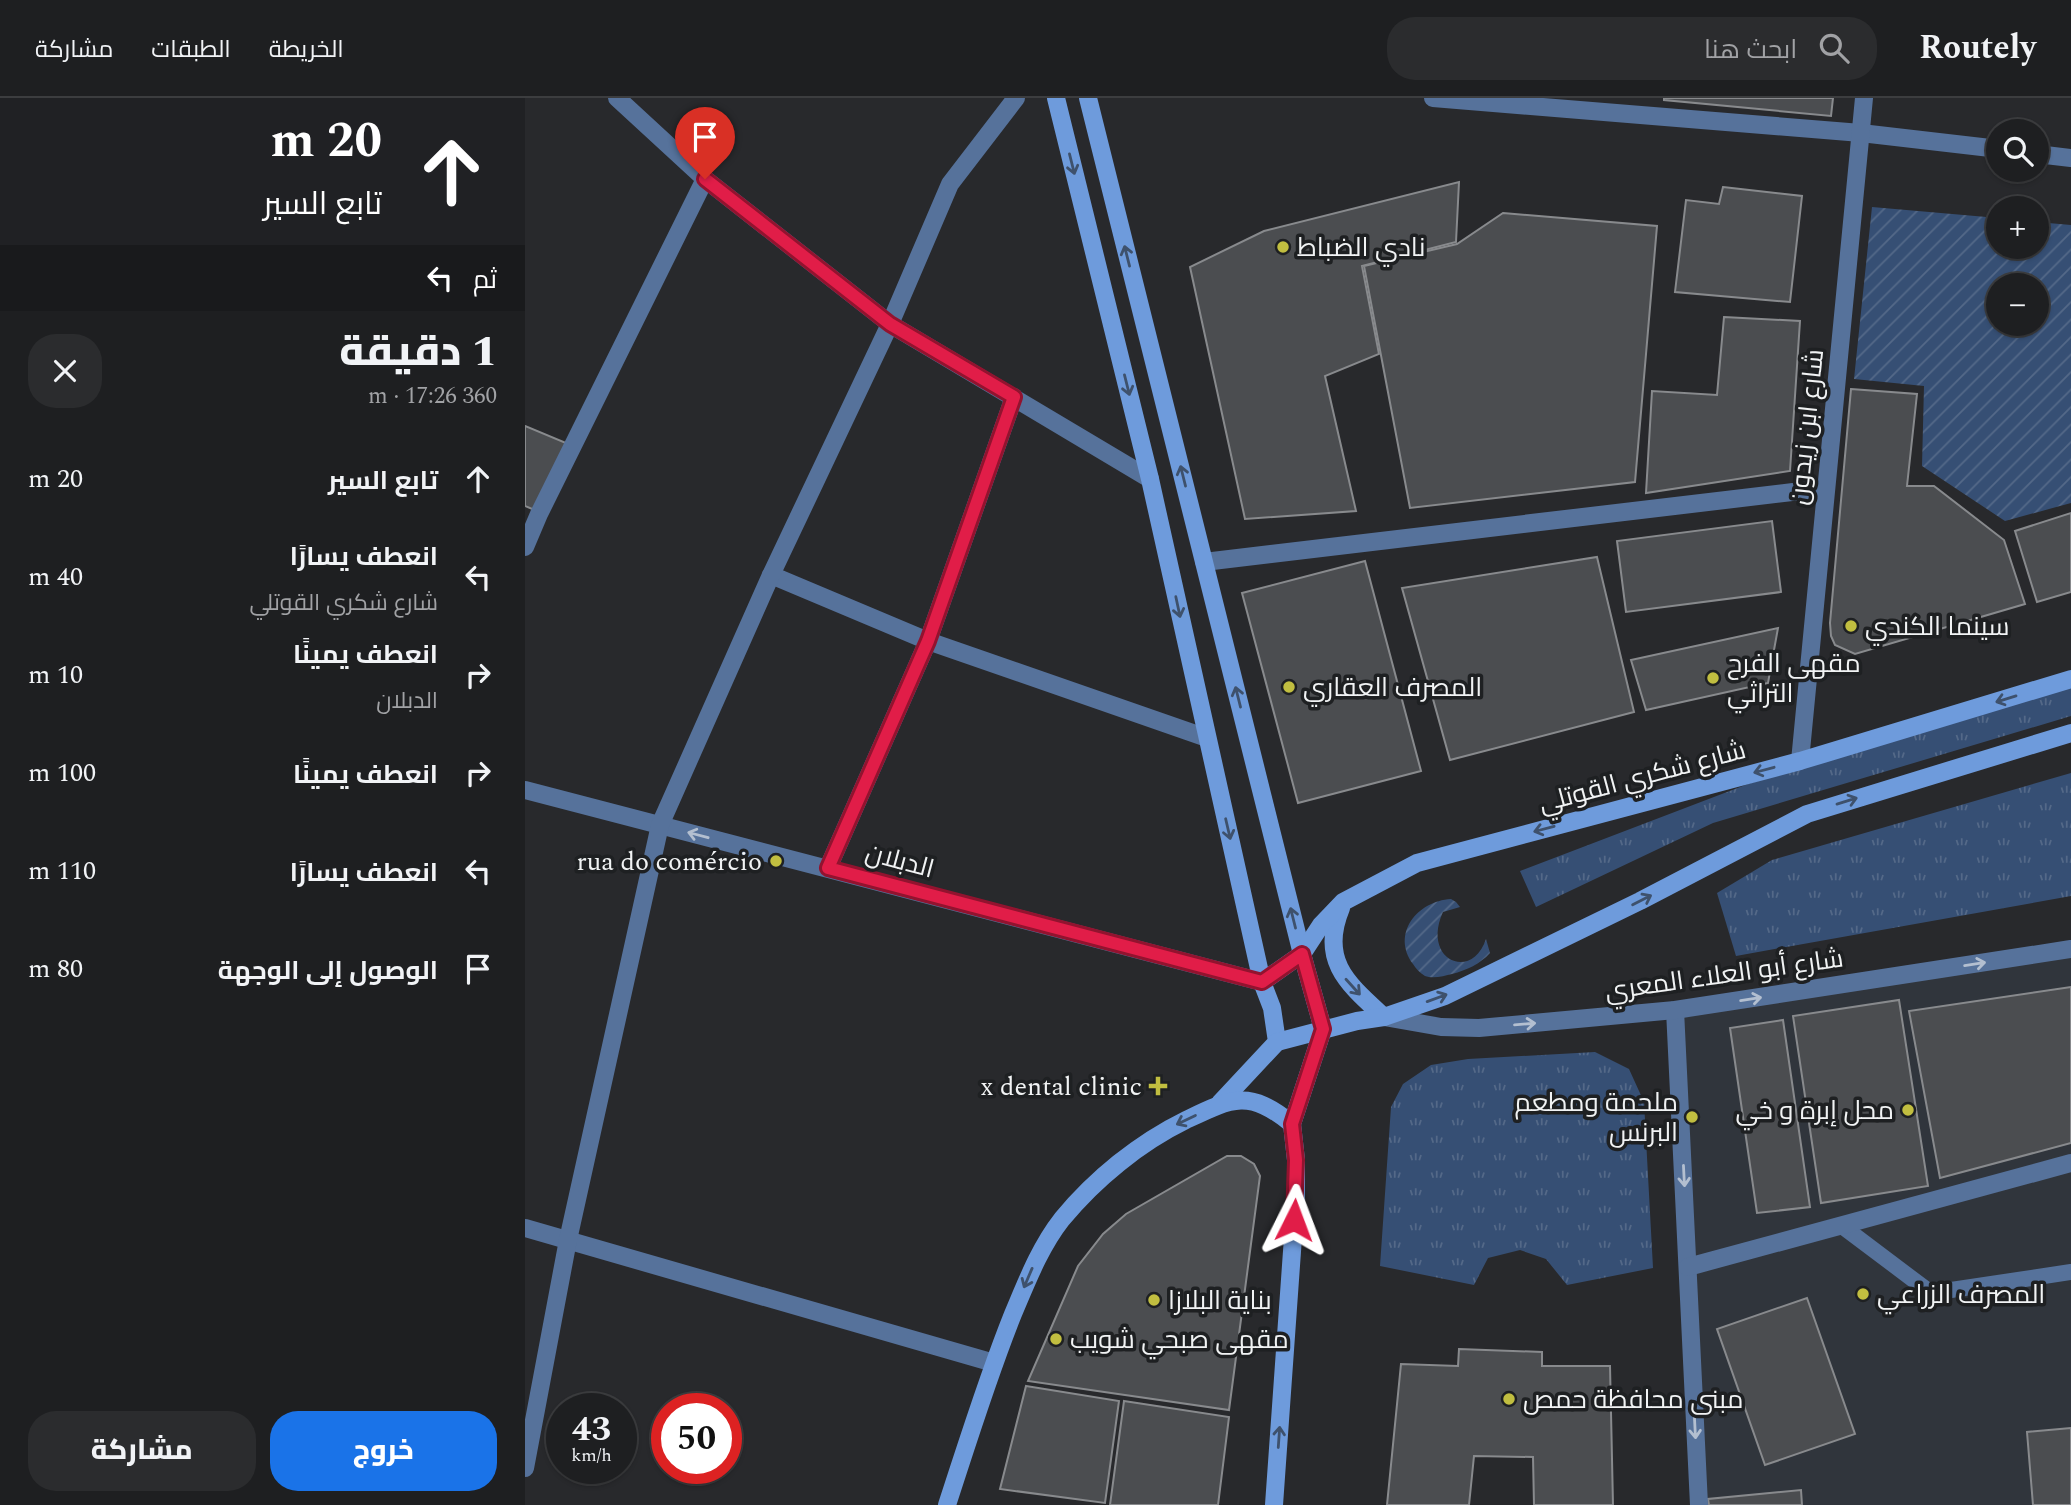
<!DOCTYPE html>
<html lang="ar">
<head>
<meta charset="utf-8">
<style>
	:root { --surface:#1e1f21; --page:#2b2c2e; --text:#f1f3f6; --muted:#a1a2a5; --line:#3c3d3f; --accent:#1a73e8 }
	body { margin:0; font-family:Spectral,Cairo,serif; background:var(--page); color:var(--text); direction:rtl; height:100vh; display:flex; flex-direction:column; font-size:26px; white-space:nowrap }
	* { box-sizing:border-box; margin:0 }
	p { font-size:23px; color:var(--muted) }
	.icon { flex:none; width:38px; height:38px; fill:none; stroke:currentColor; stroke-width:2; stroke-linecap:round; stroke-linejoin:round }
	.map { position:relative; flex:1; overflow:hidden; direction:ltr }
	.side { display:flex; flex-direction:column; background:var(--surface); width:525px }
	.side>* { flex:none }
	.hud { background:#202124; color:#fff; overflow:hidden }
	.controls { position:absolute; left:1461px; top:21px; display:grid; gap:14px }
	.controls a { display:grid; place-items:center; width:63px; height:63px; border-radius:50%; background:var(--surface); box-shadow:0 2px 5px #0004,0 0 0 2px var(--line); font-size:35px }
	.speed { position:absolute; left:21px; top:1295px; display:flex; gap:14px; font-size:35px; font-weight:700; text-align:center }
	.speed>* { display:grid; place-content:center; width:91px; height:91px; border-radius:50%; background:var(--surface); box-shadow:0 2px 5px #0004,0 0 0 2px var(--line); line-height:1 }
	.speed small { font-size:18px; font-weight:400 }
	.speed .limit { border:10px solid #d22; background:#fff; color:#111 }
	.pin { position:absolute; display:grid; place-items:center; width:60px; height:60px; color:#fff; margin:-72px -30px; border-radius:50% 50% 50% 0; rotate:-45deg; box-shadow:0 0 7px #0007 }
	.pin .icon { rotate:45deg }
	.me { position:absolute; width:77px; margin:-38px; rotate:3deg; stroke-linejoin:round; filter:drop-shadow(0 0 5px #0008) }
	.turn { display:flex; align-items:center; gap:24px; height:147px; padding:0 28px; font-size:32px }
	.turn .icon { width:91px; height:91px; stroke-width:2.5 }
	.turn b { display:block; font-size:49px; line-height:60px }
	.then { display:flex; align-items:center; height:66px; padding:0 28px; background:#0003; gap:14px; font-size:26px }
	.round { display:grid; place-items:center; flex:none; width:74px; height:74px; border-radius:28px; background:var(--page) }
	.summary { display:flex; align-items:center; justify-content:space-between; height:119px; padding:0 28px }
	h1 { font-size:42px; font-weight:800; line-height:52px }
	.button { display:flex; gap:14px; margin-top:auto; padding:14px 28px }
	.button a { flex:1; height:80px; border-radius:28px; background:var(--accent); color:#fff; font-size:28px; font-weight:800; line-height:80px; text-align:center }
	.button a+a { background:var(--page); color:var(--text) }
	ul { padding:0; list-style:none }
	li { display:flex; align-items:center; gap:21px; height:98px; padding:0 28px }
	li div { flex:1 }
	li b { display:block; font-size:26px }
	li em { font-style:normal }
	header { display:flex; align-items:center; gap:42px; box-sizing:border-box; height:98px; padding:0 35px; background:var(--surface); border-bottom:2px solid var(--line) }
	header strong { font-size:33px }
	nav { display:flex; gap:38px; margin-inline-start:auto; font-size:24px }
	.search { width:490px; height:63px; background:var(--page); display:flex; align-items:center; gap:18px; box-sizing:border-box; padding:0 24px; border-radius:28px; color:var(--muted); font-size:26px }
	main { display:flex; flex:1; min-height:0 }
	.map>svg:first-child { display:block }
</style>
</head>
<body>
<header>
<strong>Routely</strong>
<div class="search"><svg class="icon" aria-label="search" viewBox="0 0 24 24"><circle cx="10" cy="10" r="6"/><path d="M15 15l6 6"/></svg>ابحث هنا</div>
<nav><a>الخريطة</a><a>الطبقات</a><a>مشاركة</a></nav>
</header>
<main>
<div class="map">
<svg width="1546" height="1407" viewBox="0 0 1546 1407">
	<defs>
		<pattern id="grass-tufts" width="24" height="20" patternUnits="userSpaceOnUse" patternTransform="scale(1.75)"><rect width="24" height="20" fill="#364f74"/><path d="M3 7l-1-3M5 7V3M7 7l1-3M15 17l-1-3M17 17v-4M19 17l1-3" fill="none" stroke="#546988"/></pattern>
		<pattern id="garden-furrows" width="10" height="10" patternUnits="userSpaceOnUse" patternTransform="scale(1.75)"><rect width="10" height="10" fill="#364f74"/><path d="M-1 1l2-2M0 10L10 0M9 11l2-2" fill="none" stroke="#546988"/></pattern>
	</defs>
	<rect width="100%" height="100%" fill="#28292c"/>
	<polygon fill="#30353c" points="1546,851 1546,1407 1171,1407 1150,912"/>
	<g fill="url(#grass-tufts)">
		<polygon points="1546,589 1546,618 1188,725 1011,809 995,773 1223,686"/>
		<polygon points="1546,675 1546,798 1211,858 1192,795 1247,762"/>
		<polygon points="1070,954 1104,971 1119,1004 1128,1170 1042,1187 1021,1161 995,1152 963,1160 949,1187 855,1168 866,1009 878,986 906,967 943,961"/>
	</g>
	<g fill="url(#garden-furrows)" fill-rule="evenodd">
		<path d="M1347,109L1473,120L1474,149H1512V124L1546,127V405L1480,423L1397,368L1399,288L1329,281ZM1474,187H1512V226H1474Z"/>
		<path d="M926,801L931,804L935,809L918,814C896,862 947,884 961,841L965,855C955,866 942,872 927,876C919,878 908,881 900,878C895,875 891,871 888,866C866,836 892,803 926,801Z"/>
	</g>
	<g fill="#4b4d50" stroke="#888a8d" stroke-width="2">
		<polygon points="1139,0 1308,0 1306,18 1139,2"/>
		<polygon points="934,84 931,144 837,168 854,256 800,278 831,413 720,421 665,169 739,133"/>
		<polygon points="1198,89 1277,98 1265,204 1150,194 1161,102 1194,106"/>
		<polygon points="978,115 1132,128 1110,384 885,410 839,168 932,146"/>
		<polygon points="1199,219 1275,223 1265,373 1121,395 1127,293 1192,297"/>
		<polygon points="1326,291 1392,296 1382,388 1409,388 1479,442 1500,506 1330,556 1310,547 1306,538 1305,525"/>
		<polygon points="0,328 41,345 12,413 0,408"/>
		<polygon points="1546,415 1546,494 1512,504 1490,433"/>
		<polygon points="1247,423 1256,494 1101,514 1092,443"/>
		<polygon points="1072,459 1109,614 925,662 877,490"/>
		<polygon points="840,463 896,673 773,705 717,495"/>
		<polygon points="1253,530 1243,585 1121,612 1106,562"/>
		<polygon points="1546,889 1546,1045 1415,1080 1384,913"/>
		<polygon points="1374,902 1403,1088 1296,1105 1268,918"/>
		<polygon points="1258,922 1285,1109 1232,1115 1205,930"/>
		<polygon points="702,1058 716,1058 729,1066 735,1078 704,1312 503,1283 553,1168 578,1136 601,1116"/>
		<polygon points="1282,1200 1330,1336 1240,1367 1192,1231"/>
		<polygon points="934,1251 1017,1254 1017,1268 1085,1268 1088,1407 1009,1407 1008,1359 949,1358 944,1407 862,1407 876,1266 933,1268"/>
		<polygon points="501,1288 594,1303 580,1405 475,1391"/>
		<polygon points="599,1303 704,1319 693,1407 585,1407"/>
		<polygon points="1546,1330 1546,1407 1508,1407 1502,1334"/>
		<polygon points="1276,1392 1277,1407 1184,1407 1183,1401"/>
	</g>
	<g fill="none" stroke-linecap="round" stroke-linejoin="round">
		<polyline stroke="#56729b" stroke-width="16" points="1317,1128 1406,1195 1546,1174"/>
		<g stroke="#56729b" stroke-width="18">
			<polyline points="92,0 180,81 365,226 625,381"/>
			<polyline points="908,0 1336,35 1474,51"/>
			<polyline points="1512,56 1546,60"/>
			<polyline points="0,449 14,416 180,81"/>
			<polyline points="679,464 1301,390"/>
			<polyline points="246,477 403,543 682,640"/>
			<polyline points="1275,663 1339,0"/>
			<polyline points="0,692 737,884"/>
			<polyline points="303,770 403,543 489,299"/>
			<polyline points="1150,912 1174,1407"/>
			<polyline points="859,919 916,929 954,930 1150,912 1546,851"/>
			<polyline points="0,1130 469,1265"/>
			<polyline points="1163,1169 1546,1065"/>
			<polyline points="0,1370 43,1142 135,727 246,477 365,226 425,86 491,0"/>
		</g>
		<g stroke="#6e9bdc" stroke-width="18">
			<polyline points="531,0 625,381 737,884 747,910 752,944 695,1005"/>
			<polyline points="563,0 777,856 798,931 767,1026 771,1062 771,1097 749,1407"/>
			<path d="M816,810C794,863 823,886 859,919"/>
			<polyline points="737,884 777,856 796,827 818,804 892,765 1275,663 1546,581"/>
			<polyline points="752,944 832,923 859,919 920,898 1115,803 1282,716 1546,635"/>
			<path d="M422,1407C443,1343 463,1278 488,1216C502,1183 515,1149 537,1121C570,1081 614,1045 661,1022C707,1000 724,991 767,1026"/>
		</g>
	</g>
	<defs><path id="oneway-shaft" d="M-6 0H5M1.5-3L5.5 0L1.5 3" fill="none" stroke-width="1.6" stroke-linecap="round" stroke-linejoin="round" transform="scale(1.75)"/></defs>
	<g stroke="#3e516c">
		<use href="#oneway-shaft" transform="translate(547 66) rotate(76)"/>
		<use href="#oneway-shaft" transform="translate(602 158) rotate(-104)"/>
		<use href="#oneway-shaft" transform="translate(602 287) rotate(76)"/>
		<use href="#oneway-shaft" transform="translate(658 378) rotate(-104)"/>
		<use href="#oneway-shaft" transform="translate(653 509) rotate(78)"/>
		<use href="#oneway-shaft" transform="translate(713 599) rotate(-104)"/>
		<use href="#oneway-shaft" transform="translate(1481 601) rotate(163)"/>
		<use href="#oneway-shaft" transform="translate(1239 672) rotate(165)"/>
		<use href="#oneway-shaft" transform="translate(1322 703) rotate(-17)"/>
		<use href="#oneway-shaft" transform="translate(703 731) rotate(77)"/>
		<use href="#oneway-shaft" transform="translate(1019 731) rotate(165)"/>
		<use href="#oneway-shaft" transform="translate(1117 802) rotate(-27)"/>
		<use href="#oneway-shaft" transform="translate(768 820) rotate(-104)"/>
		<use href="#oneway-shaft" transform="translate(828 889) rotate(48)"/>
		<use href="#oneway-shaft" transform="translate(912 900) rotate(-20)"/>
		<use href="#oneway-shaft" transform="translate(661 1022) rotate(154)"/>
		<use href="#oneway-shaft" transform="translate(503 1180) rotate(113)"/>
		<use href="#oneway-shaft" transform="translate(754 1339) rotate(-86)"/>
	</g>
	<g stroke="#b3bfd0">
		<use href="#oneway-shaft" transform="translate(173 737) rotate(-165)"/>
		<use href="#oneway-shaft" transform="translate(1450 866) rotate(-9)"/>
		<use href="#oneway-shaft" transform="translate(1226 901) rotate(-9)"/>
		<use href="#oneway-shaft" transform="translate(1000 926) rotate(-5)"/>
		<use href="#oneway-shaft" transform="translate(1159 1078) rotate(87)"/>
		<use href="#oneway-shaft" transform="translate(1170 1330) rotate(87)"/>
	</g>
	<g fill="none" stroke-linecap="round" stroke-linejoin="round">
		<g stroke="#92132f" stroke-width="18">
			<polyline id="route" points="180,81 365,226 489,299 403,543 303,770 737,884 777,856 798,931 767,1026 771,1062 769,1122"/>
		</g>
		<use href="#route" stroke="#e11d48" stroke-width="12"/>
	</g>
	<g fill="#c1be40" stroke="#1e2022" stroke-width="2.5">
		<circle cx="758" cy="149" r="7"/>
		<circle cx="1326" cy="528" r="7"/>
		<circle cx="1188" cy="580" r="7"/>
		<circle cx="764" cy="589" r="7"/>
		<circle cx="251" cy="763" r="7"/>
		<path d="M629.5 977.5h7v7h7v7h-7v7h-7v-7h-7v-7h7z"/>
		<circle cx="1383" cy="1012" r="7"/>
		<circle cx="1167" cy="1019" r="7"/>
		<circle cx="1338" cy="1196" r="7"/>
		<circle cx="629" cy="1202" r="7"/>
		<circle cx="531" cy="1241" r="7"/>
		<circle cx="984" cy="1301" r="7"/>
	</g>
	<g text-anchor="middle" stroke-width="7" stroke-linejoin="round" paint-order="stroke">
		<g font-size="26" fill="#f1f3f4" stroke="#1e2022" text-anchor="start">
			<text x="772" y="158">نادي الضباط</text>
			<text x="1340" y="537">سينما الكندي</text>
			<text x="1202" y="574">مقهى الفرح<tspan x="1202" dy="30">التراثي</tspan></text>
			<text x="778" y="598">المصرف العقاري</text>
			<text x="237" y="772" text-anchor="end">rua do comércio</text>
			<text x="617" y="997" text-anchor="end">x dental clinic</text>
			<text x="1153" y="1013" text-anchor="end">ملحمة ومطعم<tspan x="1153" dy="30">البرنس</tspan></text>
			<text x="1369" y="1021" text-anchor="end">محل إبرة و خي</text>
			<text x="1352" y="1205">المصرف الزراعي</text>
			<text x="643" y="1211">بناية البلازا</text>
			<text x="545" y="1250">مقهى صبحي شويب</text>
			<text x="998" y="1310">مبنى محافظة حمص</text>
		</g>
		<g font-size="26" fill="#f1f3f4" stroke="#1e2022">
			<text transform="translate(1281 329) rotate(-84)" y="9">شارع ابن زيدون</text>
			<text transform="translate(1117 678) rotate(-15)" y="9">شارع شكري القوتلي</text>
			<text transform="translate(375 762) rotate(15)" y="9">الدبلان</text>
			<text transform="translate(1199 876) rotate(-8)" y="9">شارع أبو العلاء المعري</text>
		</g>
	</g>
</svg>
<div class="controls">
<a><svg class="icon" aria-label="search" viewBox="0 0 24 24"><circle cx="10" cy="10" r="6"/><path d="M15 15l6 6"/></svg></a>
<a>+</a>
<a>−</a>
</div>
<div class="speed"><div>43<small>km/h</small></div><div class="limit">50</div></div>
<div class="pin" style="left:180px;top:81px;background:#d93025"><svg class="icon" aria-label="arrive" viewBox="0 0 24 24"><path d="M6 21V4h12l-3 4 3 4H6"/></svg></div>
<svg class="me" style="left:769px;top:1122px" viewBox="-20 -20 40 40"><path d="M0-17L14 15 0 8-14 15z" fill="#e11d48" stroke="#fff" stroke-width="4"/></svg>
</div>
<section class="side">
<div class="hud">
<div class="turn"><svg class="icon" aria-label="ahead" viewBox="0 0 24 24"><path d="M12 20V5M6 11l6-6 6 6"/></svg><div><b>20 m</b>تابع السير</div></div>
<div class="then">ثم<svg class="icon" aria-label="left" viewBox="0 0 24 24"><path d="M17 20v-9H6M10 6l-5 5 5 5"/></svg></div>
</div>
<div class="summary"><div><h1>1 دقيقة</h1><p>360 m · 17:26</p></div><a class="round"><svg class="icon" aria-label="close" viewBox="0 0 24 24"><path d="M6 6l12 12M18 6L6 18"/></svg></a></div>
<ul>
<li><svg class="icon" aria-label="ahead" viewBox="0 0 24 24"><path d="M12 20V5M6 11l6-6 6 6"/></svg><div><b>تابع السير</b></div><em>20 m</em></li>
<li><svg class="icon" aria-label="left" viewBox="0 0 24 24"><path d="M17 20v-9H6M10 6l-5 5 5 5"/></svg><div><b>انعطف يسارًا</b><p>شارع شكري القوتلي</p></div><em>40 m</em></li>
<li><svg class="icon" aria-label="right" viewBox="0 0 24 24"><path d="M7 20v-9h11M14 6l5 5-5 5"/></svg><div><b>انعطف يمينًا</b><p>الدبلان</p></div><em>10 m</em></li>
<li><svg class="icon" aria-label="right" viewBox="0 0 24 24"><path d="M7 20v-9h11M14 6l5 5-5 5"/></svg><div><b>انعطف يمينًا</b></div><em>100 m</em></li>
<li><svg class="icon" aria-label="left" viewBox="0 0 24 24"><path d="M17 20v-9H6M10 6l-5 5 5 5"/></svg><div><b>انعطف يسارًا</b></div><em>110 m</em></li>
<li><svg class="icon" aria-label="arrive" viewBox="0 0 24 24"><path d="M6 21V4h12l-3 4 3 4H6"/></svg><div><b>الوصول إلى الوجهة</b></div><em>80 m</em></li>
</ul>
<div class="button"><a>خروج</a><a>مشاركة</a></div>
</section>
</main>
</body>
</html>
